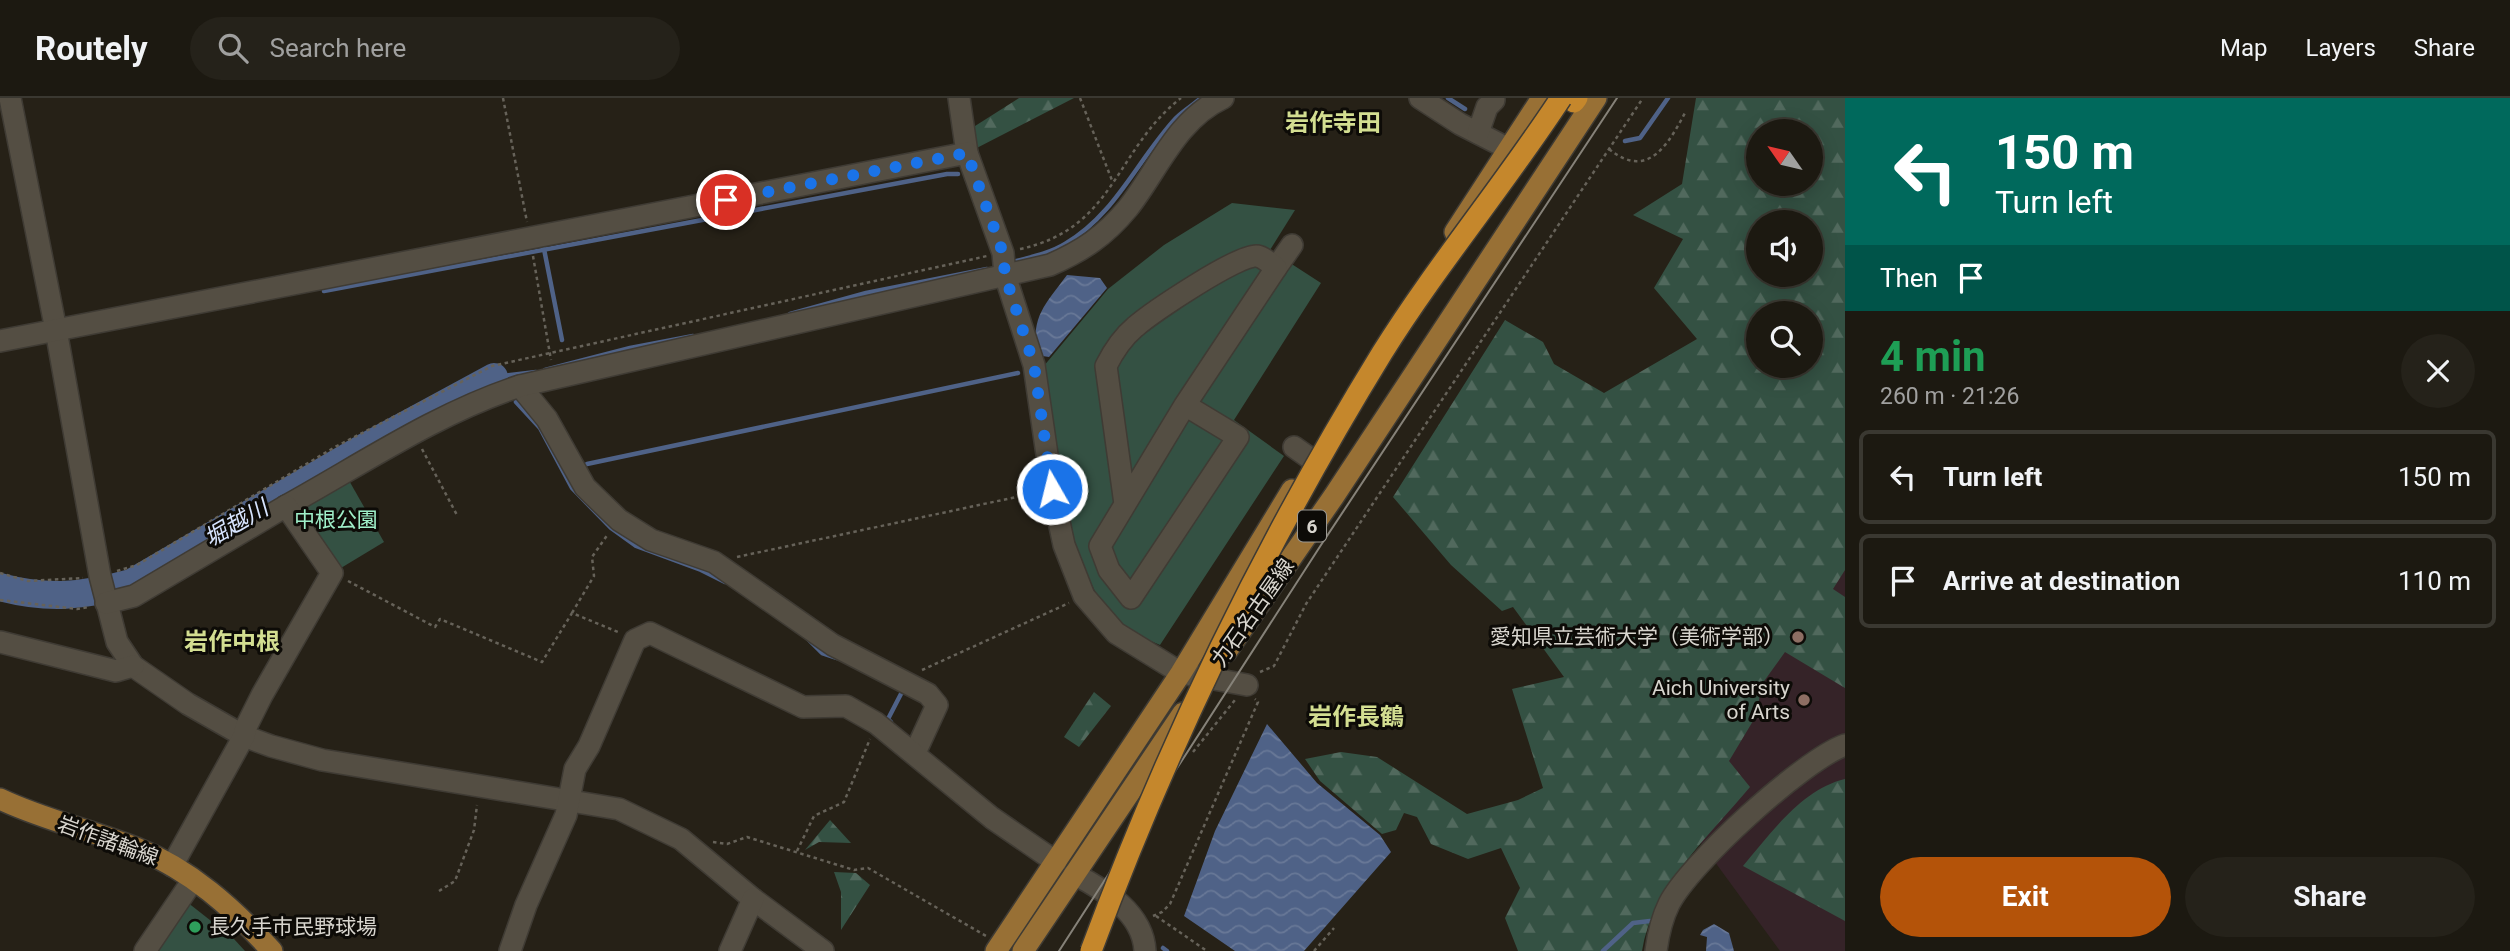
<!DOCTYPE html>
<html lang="en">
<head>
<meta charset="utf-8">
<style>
	:root { --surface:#1c1911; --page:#25221a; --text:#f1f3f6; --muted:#a0a09f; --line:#3a3831; --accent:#b45309 }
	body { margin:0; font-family:Roboto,"Noto Sans JP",sans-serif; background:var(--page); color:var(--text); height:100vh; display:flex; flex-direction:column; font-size:26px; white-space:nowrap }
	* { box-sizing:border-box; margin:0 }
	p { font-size:23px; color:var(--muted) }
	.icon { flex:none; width:38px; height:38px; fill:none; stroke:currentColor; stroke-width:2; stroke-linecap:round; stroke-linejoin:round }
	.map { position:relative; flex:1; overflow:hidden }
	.drawer { display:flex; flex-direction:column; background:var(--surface); width:665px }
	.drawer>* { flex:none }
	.banner { background:#00695c; color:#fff; overflow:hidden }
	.needle { width:46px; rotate:304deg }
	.buttons { position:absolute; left:1746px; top:21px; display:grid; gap:14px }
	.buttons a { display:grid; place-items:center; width:77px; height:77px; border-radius:50%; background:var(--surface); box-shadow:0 4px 18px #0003,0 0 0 2px var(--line); font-size:35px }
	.pin { position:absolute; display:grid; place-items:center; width:60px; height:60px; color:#fff; margin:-30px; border:4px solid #fff; border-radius:50%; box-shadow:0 2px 7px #0007 }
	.me { position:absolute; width:77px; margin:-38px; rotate:352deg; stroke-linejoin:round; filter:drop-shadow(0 0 5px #0008) }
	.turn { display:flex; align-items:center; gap:24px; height:147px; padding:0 35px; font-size:32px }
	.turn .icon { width:91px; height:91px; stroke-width:2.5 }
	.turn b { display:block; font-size:49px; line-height:60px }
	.then { display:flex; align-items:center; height:66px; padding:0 35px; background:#0003; gap:14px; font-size:26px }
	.round { display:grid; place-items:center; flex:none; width:74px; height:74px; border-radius:37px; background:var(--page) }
	.overview { display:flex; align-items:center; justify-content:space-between; height:119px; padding:0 35px }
	h1 { font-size:42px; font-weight:700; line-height:52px; color:#1e9e55 }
	.cta { display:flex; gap:14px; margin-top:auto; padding:14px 35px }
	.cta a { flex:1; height:80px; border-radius:42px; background:var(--accent); color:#fff; font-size:28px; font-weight:700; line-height:80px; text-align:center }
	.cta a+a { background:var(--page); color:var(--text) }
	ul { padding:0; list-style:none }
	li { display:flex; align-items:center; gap:21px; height:94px; margin:0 14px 10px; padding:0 21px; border:4px solid var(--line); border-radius:10px }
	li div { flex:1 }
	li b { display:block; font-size:26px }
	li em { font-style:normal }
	header { display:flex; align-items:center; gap:42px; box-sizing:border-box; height:98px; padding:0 35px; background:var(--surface); border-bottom:2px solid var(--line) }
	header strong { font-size:33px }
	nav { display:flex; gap:38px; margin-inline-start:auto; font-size:24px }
	.search { width:490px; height:63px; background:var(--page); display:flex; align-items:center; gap:18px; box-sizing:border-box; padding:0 24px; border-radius:38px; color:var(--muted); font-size:26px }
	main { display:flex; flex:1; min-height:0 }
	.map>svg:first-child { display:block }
</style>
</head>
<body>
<header>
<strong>Routely</strong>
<div class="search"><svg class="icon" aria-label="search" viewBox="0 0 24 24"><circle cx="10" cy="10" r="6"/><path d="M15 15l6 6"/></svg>Search here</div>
<nav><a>Map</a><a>Layers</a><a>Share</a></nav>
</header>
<main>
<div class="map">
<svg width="1845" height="853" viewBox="0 0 1845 853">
	<defs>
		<pattern id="forest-firs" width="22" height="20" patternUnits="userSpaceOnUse" patternTransform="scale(1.75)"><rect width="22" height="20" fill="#345143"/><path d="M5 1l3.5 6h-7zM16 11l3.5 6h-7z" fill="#51695d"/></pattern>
		<pattern id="water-waves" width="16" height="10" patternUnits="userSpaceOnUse" patternTransform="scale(1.75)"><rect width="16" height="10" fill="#4f6287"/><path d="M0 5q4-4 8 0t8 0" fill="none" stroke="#687897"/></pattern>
	</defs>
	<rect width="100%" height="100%" fill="#262117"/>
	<polygon fill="#352328" points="1845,395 1845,853 1780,853 1655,682"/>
	<g fill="url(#forest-firs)" fill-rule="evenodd">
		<polygon points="1019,0 1074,0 967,55 964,35"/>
		<path d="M1696,0H1845V472L1833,491L1845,499V590L1785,554L1762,586L1756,618L1729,663L1750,689C1710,737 1652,789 1642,853H1518L1505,820L1520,790L1501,750L1468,761L1431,746L1417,719L1404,715L1396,732L1382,736L1320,683L1305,661L1341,654L1377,659L1467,716L1518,702L1543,690L1512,591L1564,579L1513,509L1502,513L1451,467L1393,399L1505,222L1543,244L1554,266L1604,295L1697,241L1654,190L1683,141L1633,117L1682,86ZM1759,33H1811V86H1759ZM1759,124H1811V177H1759ZM1759,215H1811V268H1759Z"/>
		<polygon points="1094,594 1111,608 1079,649 1064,639"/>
		<path d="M1845,681V823L1743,768C1770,736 1802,691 1845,681Z"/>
		<polygon points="830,722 851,745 819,744 805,752"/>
		<polygon points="834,774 856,775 870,787 841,832 841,794"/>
	</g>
	<g fill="#345143">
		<path d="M1232,105L1295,112L1270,152L1321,185L1234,322L1284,358L1160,547C1147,541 1127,535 1117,524C1063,467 1056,345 1043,269L1108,191L1164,147Z"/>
		<polygon points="347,379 384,444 336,473 292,410"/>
		<polygon points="187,804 234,841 245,853 155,853"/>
	</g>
	<g fill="url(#water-waves)">
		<path d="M1067,177L1100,180L1107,190L1049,259L1036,257C1032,217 1044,208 1067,177Z"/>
		<polygon points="1267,626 1317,685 1380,737 1391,754 1304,853 1235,853 1184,818 1215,733"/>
		<polygon points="1714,826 1729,835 1734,853 1706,853 1707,839 1700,837 1703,832"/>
	</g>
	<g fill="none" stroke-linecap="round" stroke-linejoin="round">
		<g stroke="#4f6287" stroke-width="4.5">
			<polyline points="1448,0 1465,11"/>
			<polyline points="1625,43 1640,40 1668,0"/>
			<polyline points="544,151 562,242"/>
			<path d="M1009,165C1027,160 1049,156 1065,146C1116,116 1137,62 1176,20C1183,13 1193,7 1201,0"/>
			<polyline points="324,193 947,76 958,76"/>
			<polyline points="790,216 866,195 987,171"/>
			<polyline points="545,272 630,250 693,238"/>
			<polyline points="494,279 536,274"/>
			<polyline points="516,304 540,330 572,390 611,430 636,448 701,472 725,484"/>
			<polyline points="587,366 1018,275"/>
			<polyline points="807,540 822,555 837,560"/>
			<polyline points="891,624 888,621 903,592 901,591"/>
			<polyline points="1163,850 1167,853"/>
			<polyline points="1603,853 1633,825 1650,823"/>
		</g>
		<path stroke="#4f6287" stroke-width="28" d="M0,489C48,502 84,498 131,485L363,350L494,279"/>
		<g stroke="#3f3b34" stroke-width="24">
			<g id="minor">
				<polyline points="10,0 56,232 100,478 117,544 133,568 188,606 244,638 271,648 322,662 619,711 681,741 753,801 823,853"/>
				<polyline points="959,0 967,55 1003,155 1005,177 1034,267 1052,391 1064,447 1084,498 1116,535 1181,575 1247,587"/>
				<polyline points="1420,0 1460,26 1509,51"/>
				<polyline points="1478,35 1487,9 1494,2 1492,0"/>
				<polyline points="1276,170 1292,147"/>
				<polyline points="0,243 967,55"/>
				<polyline points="520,288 547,321 585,389 619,422 651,442 714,464 833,547 928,596 937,607 915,655"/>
				<polyline points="1294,349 1311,361"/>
				<path d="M1125,406L1106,268C1113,254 1123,239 1135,229C1151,215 1240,155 1257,158C1264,159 1271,166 1276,170L1185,307L1100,448L1109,472L1131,500L1238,339L1185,307"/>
				<path d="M286,408C362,366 437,315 520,288L1050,167C1082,153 1105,138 1128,110C1158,72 1176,22 1223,0"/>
				<polyline points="106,505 134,498 286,408 332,475 262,597 246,629 244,638 172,768"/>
				<polyline points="0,544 116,573 133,568"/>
				<path d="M1074,776C1105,792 1143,815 1145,853"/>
				<polyline points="145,853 193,782"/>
				<polyline points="510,853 526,807 566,717 575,671 589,648 635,542 650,535 803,609 846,608 876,625 992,720 1056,764"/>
				<polyline points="730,853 753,801"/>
				<path d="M1656,853C1658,838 1662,820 1669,806C1689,766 1803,662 1845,647"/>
			</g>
		</g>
		<g stroke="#3f3b34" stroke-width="24">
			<g id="major">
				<polyline points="1455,134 1542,0"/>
				<polyline points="1226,554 1334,398 1596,0"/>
				<path d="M0,701C44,722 91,732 136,750C190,771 234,811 272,853"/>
				<polyline points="996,853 1181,575 1292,392"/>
				<polyline points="1023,853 1183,615"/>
			</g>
		</g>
		<g stroke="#3f3b34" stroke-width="24">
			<polyline id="highway" points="1574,4 1577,0"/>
		</g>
		<g stroke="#666259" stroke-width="2.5" stroke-dasharray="3.5 3.5" stroke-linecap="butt">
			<polyline points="503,0 527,124"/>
			<polyline points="1080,0 1113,85"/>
			<path d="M1609,51C1649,84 1670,43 1686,13"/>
			<path d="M1020,151C1115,131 1115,51 1181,0"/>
			<polyline points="533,158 551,262"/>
			<polyline points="422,351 458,419"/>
			<polyline points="737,459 1035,395"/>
			<polyline points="117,473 137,467 335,349 492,268 987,158"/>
			<polyline points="0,475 28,483 83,480"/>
			<polyline points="348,483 435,529 440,521 542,564 572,515 618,534"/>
			<polyline points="0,502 77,511 89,509"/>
			<polyline points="572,515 594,478 592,459 608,436"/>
			<polyline points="922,572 1069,505"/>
			<polyline points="1260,574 1274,568 1306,506 1643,0"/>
			<polyline points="1193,654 1235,602"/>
			<polyline points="713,744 727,746 747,739 854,772 868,770 986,838"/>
			<polyline points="797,753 814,718 844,704 870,641"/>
			<polyline points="439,793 455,783 474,732 477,707"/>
			<polyline points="1153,818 1162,814 1170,806 1258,604 1255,601"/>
			<polyline points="1156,818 1207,853"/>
			<polyline points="1314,853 1334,830"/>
		</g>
		<use href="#minor" stroke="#544e43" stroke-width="21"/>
		<use href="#major" stroke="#987035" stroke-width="21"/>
		<use href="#highway" stroke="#c5872c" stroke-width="21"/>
		<polyline stroke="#868279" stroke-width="2" points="1059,853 1321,447 1617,0"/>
		<g stroke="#3f3b34" stroke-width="24" stroke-linecap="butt">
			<path id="highway-bridge" d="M1091,853C1168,645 1266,444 1382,255C1437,167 1504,87 1561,0"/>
		</g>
		<use href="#highway-bridge" stroke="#c5872c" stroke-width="21"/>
	</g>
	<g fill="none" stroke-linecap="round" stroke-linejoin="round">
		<polyline stroke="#1a73e8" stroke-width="12" stroke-dasharray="0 21.6" points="726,102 967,55 1003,155 1005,177 1034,267 1052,391"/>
	</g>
	<g fill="#8d6e63" stroke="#0d0b07" stroke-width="2.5">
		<circle cx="1798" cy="539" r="7"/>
		<circle cx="1804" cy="602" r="7"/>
	</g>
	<circle fill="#2e9e5b" stroke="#0d0b07" stroke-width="2.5" cx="195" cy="829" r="7"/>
	<g text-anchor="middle" stroke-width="6" stroke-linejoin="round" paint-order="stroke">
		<rect fill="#0d0b07" stroke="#9b9892" stroke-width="2" x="1298" y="412.5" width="28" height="31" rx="5"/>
		<g font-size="19" font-weight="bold" fill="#d8d5ce">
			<text x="1312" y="435">6</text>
		</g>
		<g font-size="21" fill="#9fefc9" stroke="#0d0b07">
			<text x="336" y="429">中根公園</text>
		</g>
		<g font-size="21" fill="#d8d5ce" stroke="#0d0b07">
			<text transform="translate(1253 515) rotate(-55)" y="7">力石名古屋線</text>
			<text transform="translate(108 743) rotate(20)" y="7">岩作諸輪線</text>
		</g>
		<g font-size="21" fill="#d8d5ce" stroke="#0d0b07" text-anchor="end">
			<text x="1784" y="546">愛知県立芸術大学（美術学部）</text>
			<text x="1790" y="597">Aich University<tspan x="1790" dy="24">of Arts</tspan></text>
			<text x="209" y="836" text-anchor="start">長久手市民野球場</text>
		</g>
		<g font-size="23" font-style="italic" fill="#d7e4fe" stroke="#0d0b07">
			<text transform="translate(236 425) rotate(-30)" y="8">堀越川</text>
		</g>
		<g font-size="24" font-weight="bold" fill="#d3de91" stroke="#0d0b07">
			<text x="1333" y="33">岩作寺田</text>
			<text x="232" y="552">岩作中根</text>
			<text x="1356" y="627">岩作長鶴</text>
		</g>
	</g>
</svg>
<div class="buttons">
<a><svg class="needle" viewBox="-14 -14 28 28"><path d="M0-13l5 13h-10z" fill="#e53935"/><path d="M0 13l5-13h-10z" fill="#a0a09f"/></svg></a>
<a><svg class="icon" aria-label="sound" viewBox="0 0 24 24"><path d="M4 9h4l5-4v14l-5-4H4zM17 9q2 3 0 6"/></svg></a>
<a><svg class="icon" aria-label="search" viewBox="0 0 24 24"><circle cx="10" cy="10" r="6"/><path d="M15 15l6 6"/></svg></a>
</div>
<div class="pin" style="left:726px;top:102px;background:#d93025"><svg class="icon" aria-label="arrive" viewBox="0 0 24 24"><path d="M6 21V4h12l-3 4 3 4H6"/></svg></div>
<svg class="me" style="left:1052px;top:391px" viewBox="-20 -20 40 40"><circle r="17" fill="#1a73e8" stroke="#fff" stroke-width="3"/><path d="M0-11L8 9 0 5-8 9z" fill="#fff"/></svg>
</div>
<section class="drawer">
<div class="banner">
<div class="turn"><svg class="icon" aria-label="left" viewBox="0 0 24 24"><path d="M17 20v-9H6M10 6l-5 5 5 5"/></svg><div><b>150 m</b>Turn left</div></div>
<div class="then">Then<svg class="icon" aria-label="arrive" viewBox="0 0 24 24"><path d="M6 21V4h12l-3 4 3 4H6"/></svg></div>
</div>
<div class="overview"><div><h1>4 min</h1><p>260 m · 21:26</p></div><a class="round"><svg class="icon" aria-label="close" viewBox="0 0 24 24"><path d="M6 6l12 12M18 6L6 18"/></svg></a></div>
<ul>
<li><svg class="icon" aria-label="left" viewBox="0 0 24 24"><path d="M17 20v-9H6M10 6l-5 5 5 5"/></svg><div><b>Turn left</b></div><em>150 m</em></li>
<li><svg class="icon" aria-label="arrive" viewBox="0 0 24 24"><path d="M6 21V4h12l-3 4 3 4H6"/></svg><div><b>Arrive at destination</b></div><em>110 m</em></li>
</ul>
<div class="cta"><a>Exit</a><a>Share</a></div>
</section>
</main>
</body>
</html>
